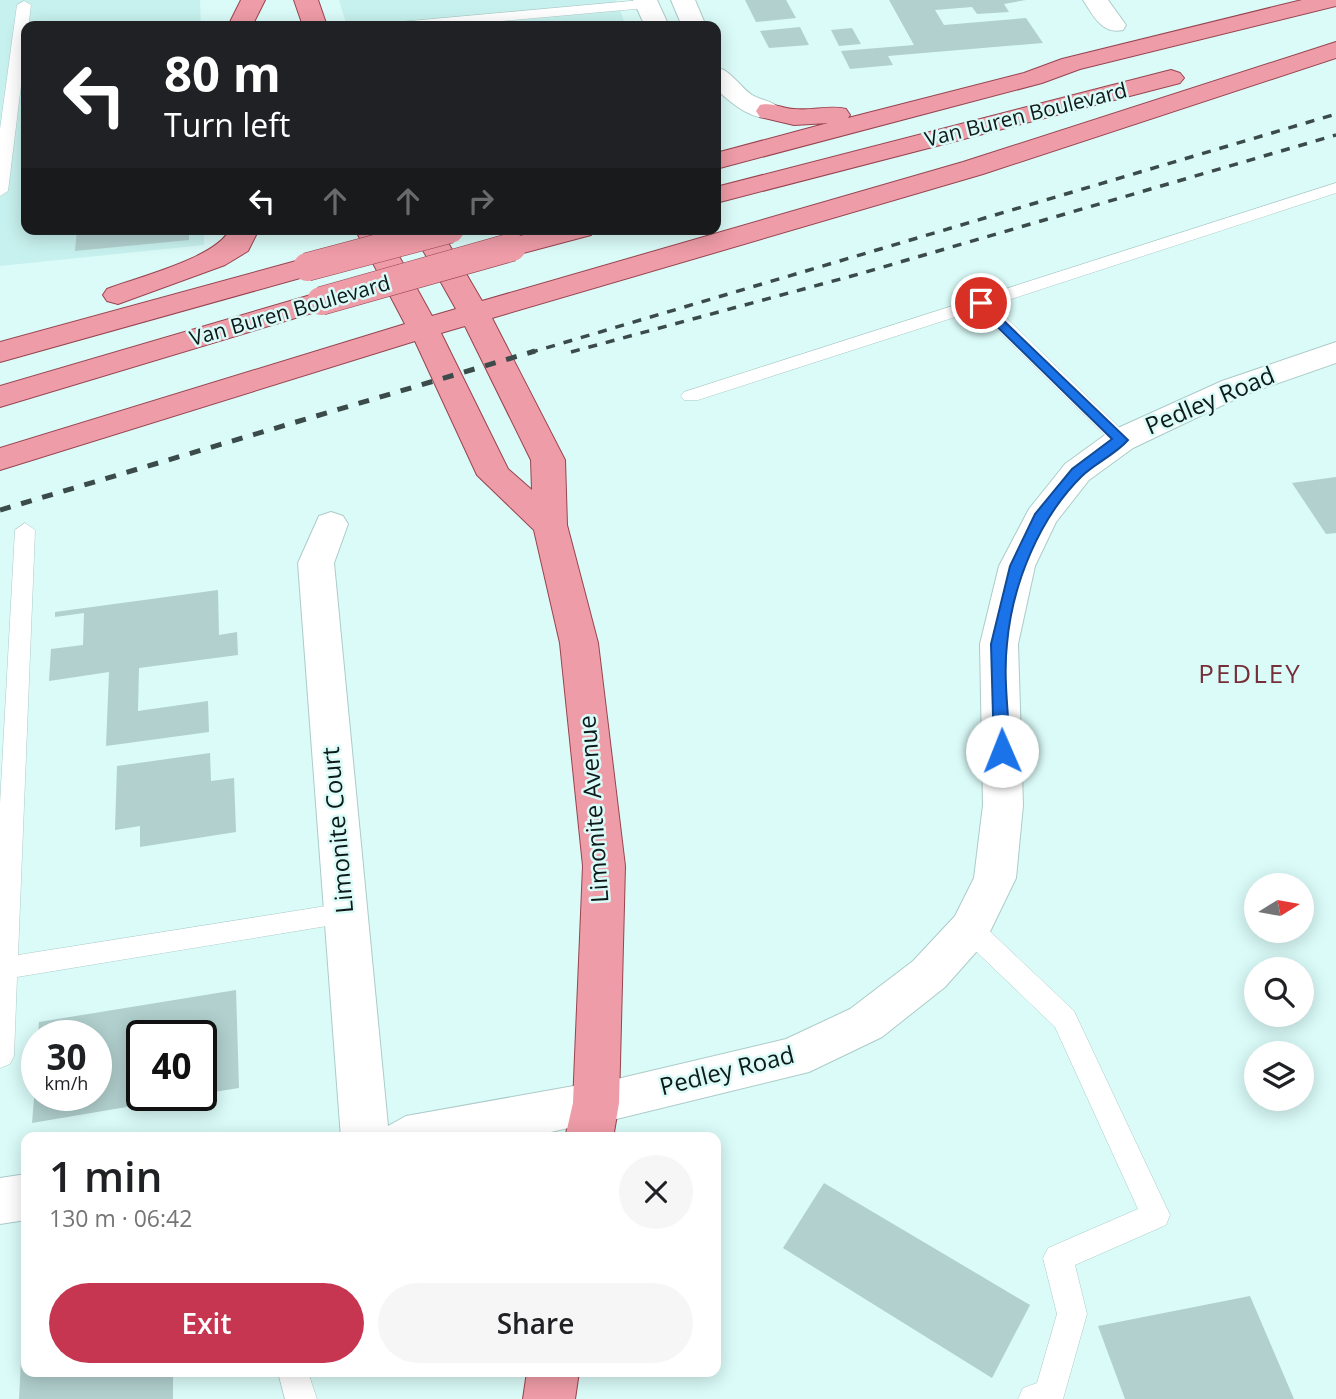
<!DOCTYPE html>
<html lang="en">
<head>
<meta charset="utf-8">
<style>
	:root { --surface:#fff; --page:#f6f6f6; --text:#202124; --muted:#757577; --accent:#c63650 }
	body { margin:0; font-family:"Open Sans",sans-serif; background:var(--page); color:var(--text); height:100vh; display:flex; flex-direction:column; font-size:26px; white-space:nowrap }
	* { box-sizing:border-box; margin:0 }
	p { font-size:23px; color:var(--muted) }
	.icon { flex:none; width:38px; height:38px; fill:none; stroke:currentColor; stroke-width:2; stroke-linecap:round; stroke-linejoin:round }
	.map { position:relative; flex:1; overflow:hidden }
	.panel { position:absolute; left:21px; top:1132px; width:700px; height:245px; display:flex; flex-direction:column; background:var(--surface); border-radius:14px; box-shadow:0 4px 18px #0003 }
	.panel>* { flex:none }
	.hud { position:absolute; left:21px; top:21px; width:700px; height:214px; border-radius:14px; box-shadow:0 4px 18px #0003; background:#202124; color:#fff; overflow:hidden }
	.needle { width:46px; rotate:79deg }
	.tools { position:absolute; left:1244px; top:873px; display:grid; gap:14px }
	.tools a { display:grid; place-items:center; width:70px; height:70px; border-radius:50%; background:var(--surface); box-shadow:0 4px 18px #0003; font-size:35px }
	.speed { position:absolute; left:21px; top:1020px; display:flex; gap:14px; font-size:35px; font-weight:700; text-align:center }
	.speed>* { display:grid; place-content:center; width:91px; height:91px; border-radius:50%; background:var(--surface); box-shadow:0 4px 18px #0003; line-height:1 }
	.speed small { font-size:18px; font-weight:400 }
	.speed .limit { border:4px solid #111; border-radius:10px; background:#fff; color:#111 }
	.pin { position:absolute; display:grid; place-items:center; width:60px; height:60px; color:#fff; margin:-30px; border:4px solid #fff; border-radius:50%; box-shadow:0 2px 7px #0007 }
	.me { position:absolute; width:77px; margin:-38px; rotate:359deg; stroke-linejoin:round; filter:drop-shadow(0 0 5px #0008) }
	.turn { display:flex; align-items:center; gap:24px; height:147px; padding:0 28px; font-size:32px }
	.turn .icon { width:91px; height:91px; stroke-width:2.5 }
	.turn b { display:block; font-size:49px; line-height:60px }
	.lanes { display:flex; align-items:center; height:66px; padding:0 28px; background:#0003; justify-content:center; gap:35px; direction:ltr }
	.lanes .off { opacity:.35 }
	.round { display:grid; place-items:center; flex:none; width:74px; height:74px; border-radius:37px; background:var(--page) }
	.summary { display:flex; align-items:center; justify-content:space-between; height:119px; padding:0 28px }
	h1 { font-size:42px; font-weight:600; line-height:52px }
	.primary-button { display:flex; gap:14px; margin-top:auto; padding:14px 28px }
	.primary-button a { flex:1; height:80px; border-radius:42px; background:var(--accent); color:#fff; font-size:28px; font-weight:600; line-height:80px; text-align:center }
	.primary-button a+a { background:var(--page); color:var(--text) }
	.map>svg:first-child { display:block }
</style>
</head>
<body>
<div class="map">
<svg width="1336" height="1399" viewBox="0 0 1336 1399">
	<rect width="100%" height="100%" fill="#dafbf8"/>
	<g fill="#c7f1ee">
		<polygon points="0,0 200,0 201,26 26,26 26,229 204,229 204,245 0,266"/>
		<polygon points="339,0 616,0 626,26 347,26"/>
	</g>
	<g fill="#b1d0ce">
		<polygon points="745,0 786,0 796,18 756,22"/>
		<polygon points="889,0 1026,0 1004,4 1009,12 977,14 972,7 935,10 944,25 1026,18 1043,43 888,56 893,65 850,69 841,51 914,45"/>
		<polygon points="800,27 809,45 769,48 760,31"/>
		<polygon points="852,28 861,44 839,46 831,30"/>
		<polygon points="77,229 189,229 189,240 75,251"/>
		<polygon points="1336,477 1336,533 1326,534 1292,483"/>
		<polygon points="218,590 219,635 237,632 238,655 139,668 138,711 208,701 209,732 106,746 109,672 49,681 51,649 83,645 84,613 55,617 55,612"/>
		<polygon points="210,753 211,781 234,778 236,832 140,847 140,826 115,830 117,766"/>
		<polygon points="236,990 239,1088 201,1094 201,1036 142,1036 142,1096 186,1097 32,1123 35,1086 37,1096 96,1096 96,1036 38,1036 39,1022"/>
		<polygon points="824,1183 1030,1305 992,1378 783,1248"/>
		<polygon points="1250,1296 1294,1399 1125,1399 1098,1326"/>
		<polygon points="23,1319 26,1319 26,1372 173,1372 173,1399 19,1399"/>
	</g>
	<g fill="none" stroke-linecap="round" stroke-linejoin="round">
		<g stroke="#accbc9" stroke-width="1">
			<g id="lane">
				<polygon points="642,0 653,4 646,8 446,26 393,26 400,22"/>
				<polygon points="24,1 31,5 8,191 0,196 0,129 17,5"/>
				<polygon points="1336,183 1336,193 993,305 1128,436 1131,440 1128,444 1114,444 977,310 698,400 684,400 681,396 684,392"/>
				<polygon points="25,523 35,530 18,955 345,903 354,906 358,913 354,920 345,923 17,977 14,1056 10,1064 0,1068 0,804 15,530"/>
				<polygon points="970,918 979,921 1074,1011 1170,1215 1166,1225 1075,1265 1087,1314 1063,1399 1018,1399 1023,1388 1037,1383 1057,1314 1043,1258 1048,1248 1138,1209 1055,1027 961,937 957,929 961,921"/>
				<polygon points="278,1372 308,1372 317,1399 285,1399"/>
			</g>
		</g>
		<g stroke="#accbc9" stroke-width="2">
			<g id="street">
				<polygon points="633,0 657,0 669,26 645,26"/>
				<polygon points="671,0 695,0 706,26 682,26"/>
				<path d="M1083,0H1108L1126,25L1123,30C1102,35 1093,15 1083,0Z"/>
				<path d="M716,67C732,71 739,86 752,95C762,101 775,101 782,111L778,117C754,123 732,104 716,89Z"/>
				<polygon points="331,512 343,516 348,524 334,563 388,1126 406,1116 596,1082 613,1088 619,1103 613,1118 524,1138 341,1138 298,563 319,516"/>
				<polygon points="26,1174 26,1220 0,1224 0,1178"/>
			</g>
		</g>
		<g stroke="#accbc9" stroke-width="2">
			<polygon id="secondary" points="1336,342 1336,363 1244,395 1133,448 1089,480 1056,522 1035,566 1018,644 1023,805 1016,878 985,942 945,987 882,1037 809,1072 596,1124 579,1118 573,1103 579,1088 786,1039 850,1009 913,961 955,916 974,878 983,805 980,644 999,566 1029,509 1065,464 1109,432 1222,381"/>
		</g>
		<g stroke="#984450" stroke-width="2">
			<g id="primary">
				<polygon points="241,0 265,0 252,26 228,26"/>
				<polygon points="294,0 318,0 327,26 303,26"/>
				<path d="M1302,0H1336V6L1080,69L1042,83L716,169V153L828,123L794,125L760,117L756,111L760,105C772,102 781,108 794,109C812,111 829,105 846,109L850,115L848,118L1024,73L1062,59Z"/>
				<path d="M1336,42V58L983,174L492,318L565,460L567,525L598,643L625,866L619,1103L613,1138H565L573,1103L583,866L560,643L534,530L477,475L415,341L0,470V448L405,324L355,229H384L432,316L456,309L411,229H440L482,301L963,162ZM465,326L531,460L532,490L508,469L441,333Z"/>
				<polygon points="1171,70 1180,73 1184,78 1180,83 716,203 716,187"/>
				<path d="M230,229H259L248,251L225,265L118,304L107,301L103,295L107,289C138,277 217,258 230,229Z"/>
				<polygon points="546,229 595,229 591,235 512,256 502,253 497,247 502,241"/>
				<polygon points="307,258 318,261 322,267 318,273 0,362 0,342"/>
				<polygon points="321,292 332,295 336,301 332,307 0,407 0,386"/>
				<polygon points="527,1372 579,1372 575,1399 523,1399"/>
			</g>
		</g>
		<use href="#lane" fill="#fff" fill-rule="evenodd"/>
		<use href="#street" fill="#fff" fill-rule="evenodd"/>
		<use href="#secondary" fill="#fff" fill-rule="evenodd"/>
		<use href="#primary" fill="#ee9ca7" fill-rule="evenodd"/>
		<g stroke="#3b4b4a" stroke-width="3.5" stroke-dasharray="9 9" stroke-linecap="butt">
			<polyline points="571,352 859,274 1336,135"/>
			<polyline points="529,353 1336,114"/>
		</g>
		<polyline stroke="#3b4b4a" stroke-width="5" stroke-dasharray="11 11" stroke-linecap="butt" points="0,510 535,351"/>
		<g stroke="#984450" stroke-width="29" stroke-linecap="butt">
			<g id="primary-bridge">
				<polyline points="307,267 450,229"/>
				<polyline points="321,301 512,247"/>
			</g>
		</g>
		<use href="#primary-bridge" stroke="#ee9ca7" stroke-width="28"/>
	</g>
	<path fill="#1a73e8" stroke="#114b97" stroke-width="2" d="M981,299L1128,440C1115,455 1095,463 1082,476C1039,518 1012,585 1007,644C1003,679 1009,716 1010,751L1002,757L994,751L991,644L1010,566L1035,514L1072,469L1112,439L976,306V301Z"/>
	<g text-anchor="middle" stroke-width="5" stroke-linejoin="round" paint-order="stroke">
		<g font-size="21" fill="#0e1a19" stroke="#dafbf8">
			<text transform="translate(1026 115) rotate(-14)" y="7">Van Buren Boulevard</text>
			<text transform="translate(290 311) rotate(-16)" y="7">Van Buren Boulevard</text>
		</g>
		<g font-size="24" fill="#0e1a19" stroke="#dafbf8">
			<text transform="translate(1210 401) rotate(-23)" y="8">Pedley Road</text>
			<text transform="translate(594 809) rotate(-94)" y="8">Limonite Avenue</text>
			<text transform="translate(338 830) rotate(-95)" y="8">Limonite Court</text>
			<text transform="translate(727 1071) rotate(-14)" y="8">Pedley Road</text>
		</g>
		<g font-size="26" letter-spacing="2" fill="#762f38" stroke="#dafbf8">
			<text x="1250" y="683">PEDLEY</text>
		</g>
	</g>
</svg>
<div class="tools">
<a><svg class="needle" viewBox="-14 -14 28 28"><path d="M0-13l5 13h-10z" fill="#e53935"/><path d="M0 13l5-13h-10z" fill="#757577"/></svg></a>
<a><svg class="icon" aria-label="search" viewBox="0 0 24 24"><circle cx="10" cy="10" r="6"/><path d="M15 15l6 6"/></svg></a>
<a><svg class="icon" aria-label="layers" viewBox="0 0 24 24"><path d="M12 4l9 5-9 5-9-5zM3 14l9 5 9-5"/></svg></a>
</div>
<div class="speed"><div>30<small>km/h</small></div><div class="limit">40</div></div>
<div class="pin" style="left:981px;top:303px;background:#d93025"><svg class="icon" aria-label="arrive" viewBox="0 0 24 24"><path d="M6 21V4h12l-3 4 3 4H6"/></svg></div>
<svg class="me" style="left:1002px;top:751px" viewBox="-20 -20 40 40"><circle r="19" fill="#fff"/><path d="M0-13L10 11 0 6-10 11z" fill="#1a73e8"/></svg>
<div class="hud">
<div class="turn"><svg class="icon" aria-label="left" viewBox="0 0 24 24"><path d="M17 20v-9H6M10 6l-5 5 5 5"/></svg><div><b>80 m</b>Turn left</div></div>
<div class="lanes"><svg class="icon" aria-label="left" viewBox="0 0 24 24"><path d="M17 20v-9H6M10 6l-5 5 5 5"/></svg><svg class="icon off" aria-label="ahead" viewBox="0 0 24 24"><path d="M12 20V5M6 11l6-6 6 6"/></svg><svg class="icon off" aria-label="ahead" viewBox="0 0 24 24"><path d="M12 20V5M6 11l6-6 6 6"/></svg><svg class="icon off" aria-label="right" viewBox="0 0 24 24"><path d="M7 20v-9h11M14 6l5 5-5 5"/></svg></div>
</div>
<section class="panel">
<div class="summary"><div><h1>1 min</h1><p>130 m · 06:42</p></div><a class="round"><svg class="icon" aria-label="close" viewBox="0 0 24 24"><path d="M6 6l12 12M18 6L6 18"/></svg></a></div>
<div class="primary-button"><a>Exit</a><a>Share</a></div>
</section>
</div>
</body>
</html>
